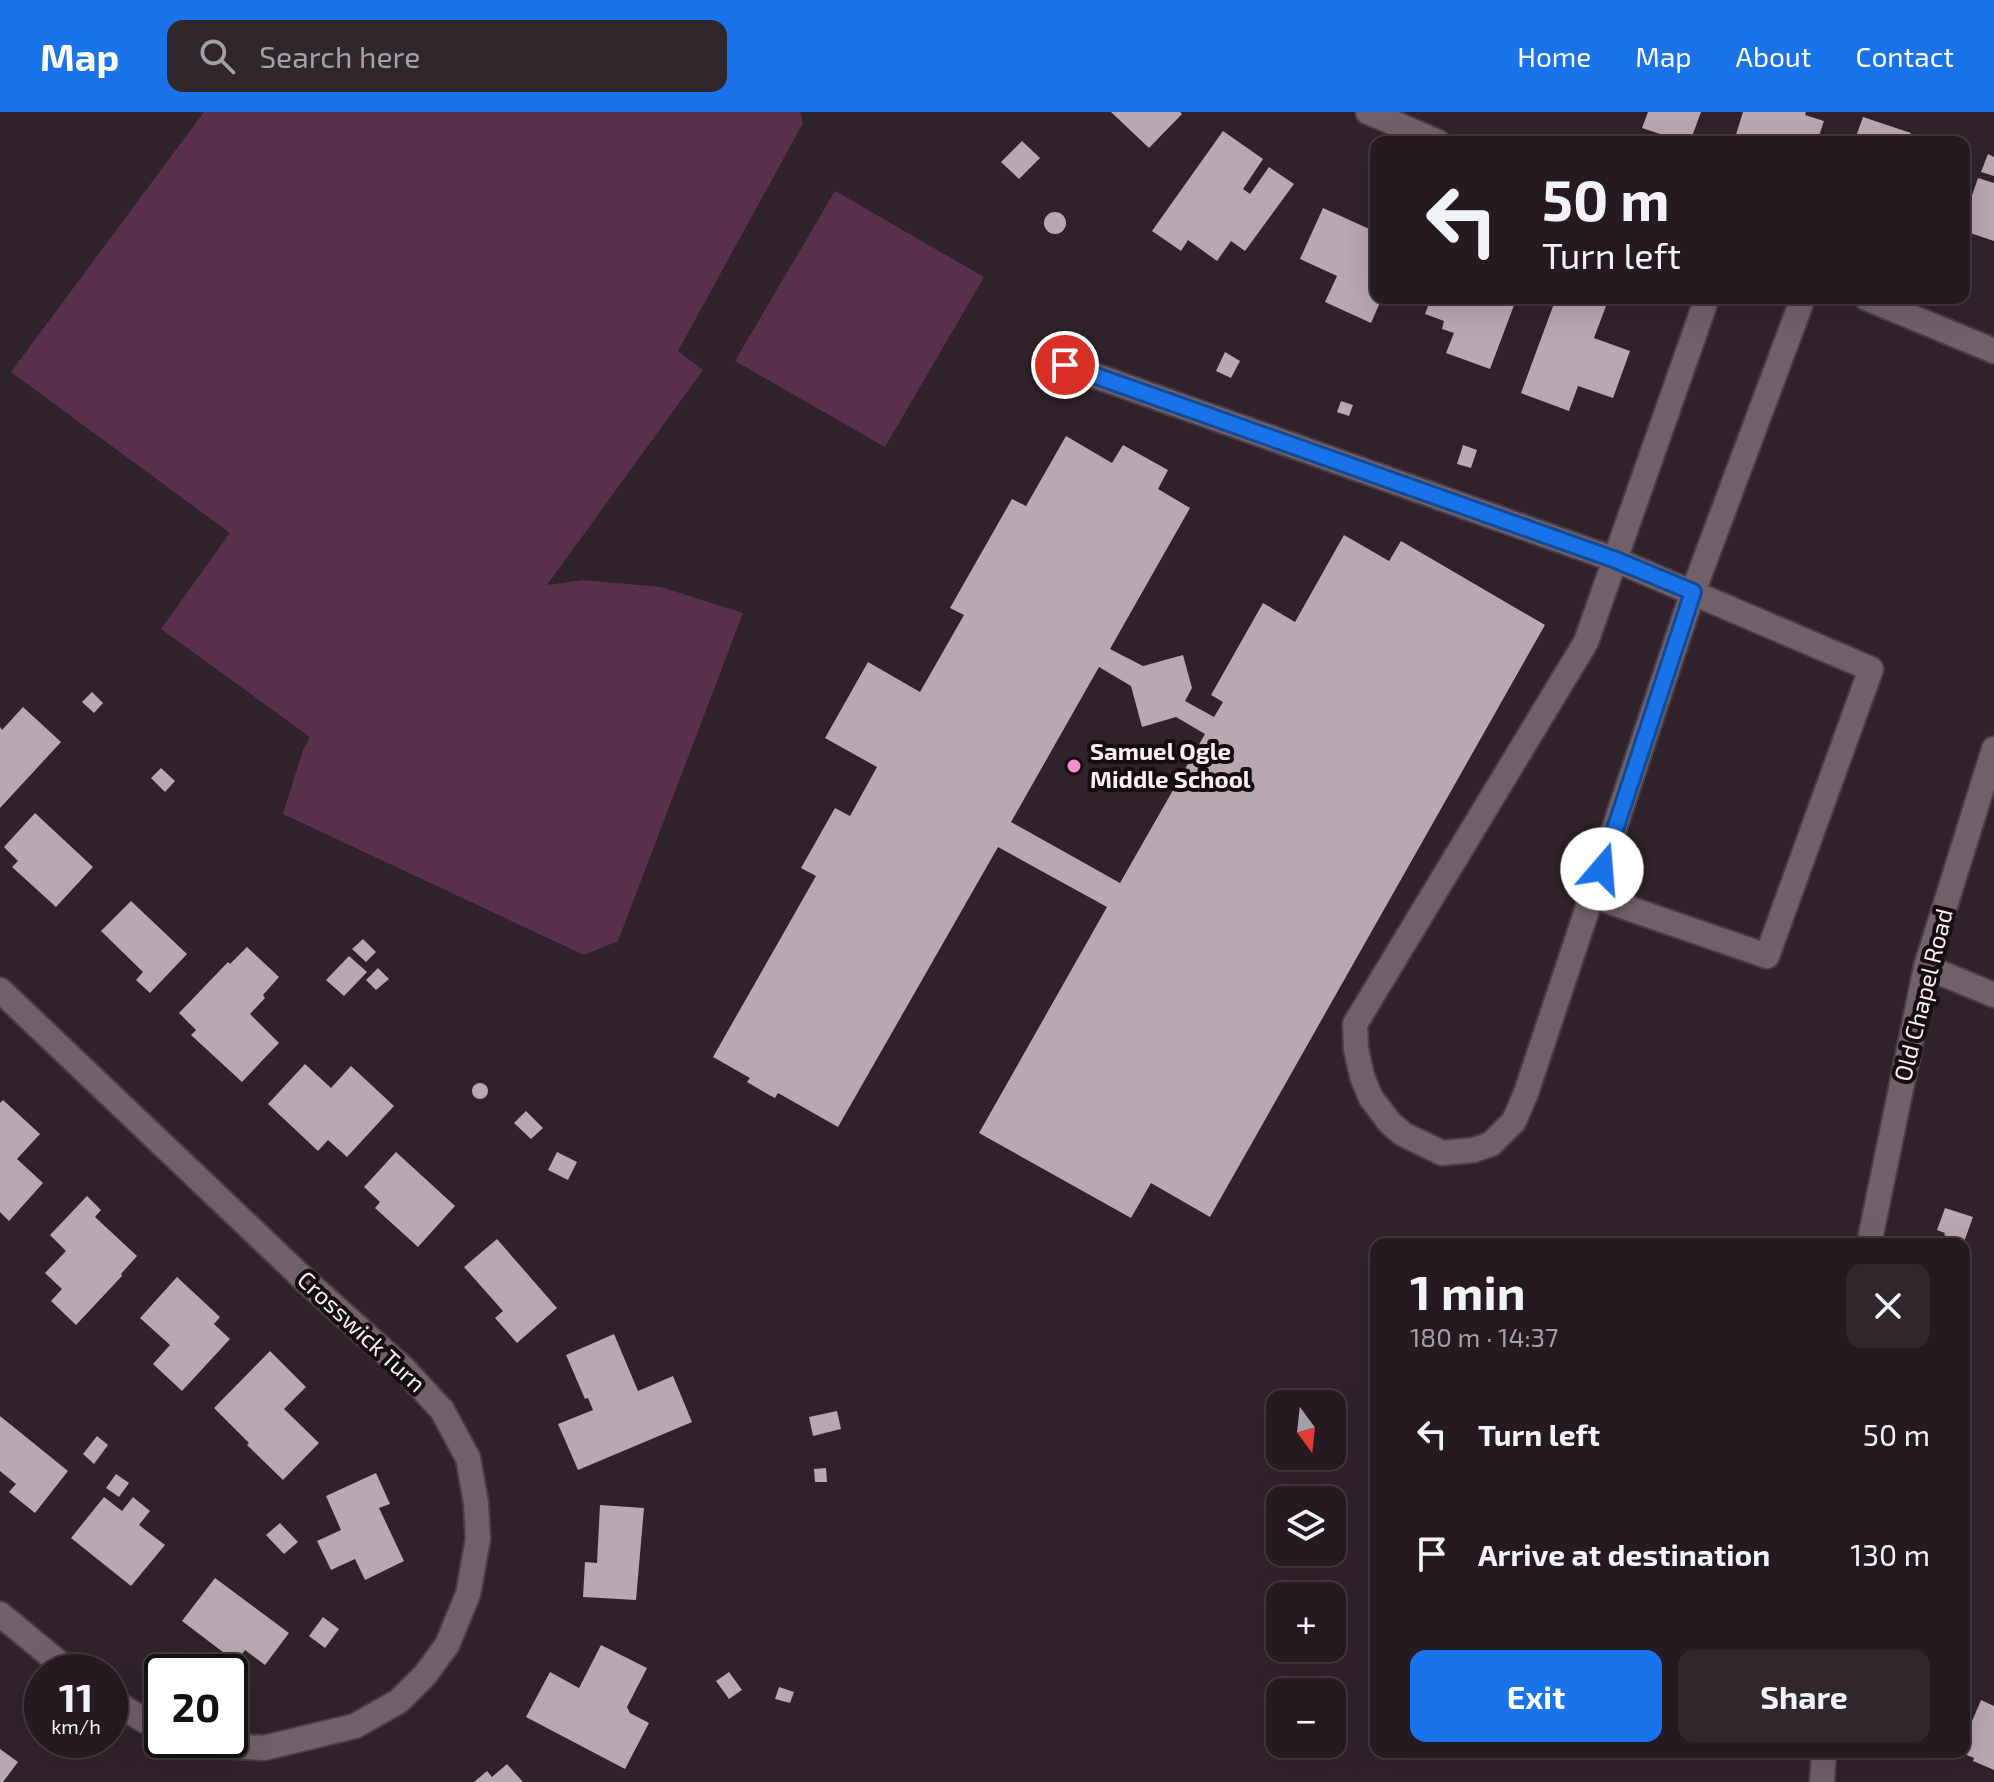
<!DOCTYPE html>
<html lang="en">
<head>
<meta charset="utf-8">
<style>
	:root { --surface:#241a20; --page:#30272d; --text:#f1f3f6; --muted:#a3a1a5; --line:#41383e; --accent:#1a73e8 }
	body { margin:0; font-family:"Exo 2",sans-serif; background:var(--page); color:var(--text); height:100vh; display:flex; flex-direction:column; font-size:30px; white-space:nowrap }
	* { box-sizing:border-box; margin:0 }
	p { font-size:26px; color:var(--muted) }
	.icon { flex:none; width:44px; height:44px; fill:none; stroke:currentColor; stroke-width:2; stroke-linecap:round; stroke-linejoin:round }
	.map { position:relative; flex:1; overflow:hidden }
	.drawer { position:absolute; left:1370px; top:1126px; width:600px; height:520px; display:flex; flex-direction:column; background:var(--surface); border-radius:16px; box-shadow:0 8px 32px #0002,0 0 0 2px var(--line) }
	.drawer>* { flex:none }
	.hud { position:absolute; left:1370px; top:24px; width:600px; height:168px; border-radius:16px; box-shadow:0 8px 32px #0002,0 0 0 2px var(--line); background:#241a20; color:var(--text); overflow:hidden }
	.needle { width:52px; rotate:165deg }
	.fabs { position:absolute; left:1266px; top:1278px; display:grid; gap:16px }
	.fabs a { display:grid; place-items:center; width:80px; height:80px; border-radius:16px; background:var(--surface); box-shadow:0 8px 32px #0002,0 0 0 2px var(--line); font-size:40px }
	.speed { position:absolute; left:24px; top:1542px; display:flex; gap:16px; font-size:40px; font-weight:700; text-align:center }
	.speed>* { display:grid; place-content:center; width:104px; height:104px; border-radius:50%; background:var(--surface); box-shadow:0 8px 32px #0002,0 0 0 2px var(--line); line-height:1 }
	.speed small { font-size:20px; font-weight:400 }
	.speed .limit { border:4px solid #111; border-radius:12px; background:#fff; color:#111 }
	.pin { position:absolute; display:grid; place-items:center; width:68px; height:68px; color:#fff; margin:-34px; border:4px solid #fff; border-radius:50%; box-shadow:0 2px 8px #0007 }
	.me { position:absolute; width:88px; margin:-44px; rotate:18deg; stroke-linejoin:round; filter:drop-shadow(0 0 6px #0008) }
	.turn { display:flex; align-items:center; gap:28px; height:168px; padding:0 40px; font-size:36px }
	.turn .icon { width:104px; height:104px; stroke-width:2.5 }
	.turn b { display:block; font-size:56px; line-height:68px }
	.round { display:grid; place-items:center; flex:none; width:84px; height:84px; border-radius:16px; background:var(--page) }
	.head { display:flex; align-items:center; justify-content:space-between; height:136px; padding:0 40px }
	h1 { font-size:48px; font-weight:700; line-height:60px }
	.cta { display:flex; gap:16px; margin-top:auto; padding:16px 40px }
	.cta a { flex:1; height:92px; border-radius:16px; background:var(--accent); color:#fff; font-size:32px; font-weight:700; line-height:92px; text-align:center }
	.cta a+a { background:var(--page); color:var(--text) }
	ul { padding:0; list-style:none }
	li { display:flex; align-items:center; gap:24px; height:120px; padding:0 40px }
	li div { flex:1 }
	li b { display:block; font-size:30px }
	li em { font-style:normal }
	header { display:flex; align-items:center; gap:48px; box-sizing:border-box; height:112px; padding:0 40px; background:var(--accent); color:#fff }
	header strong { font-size:38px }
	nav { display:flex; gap:44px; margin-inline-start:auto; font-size:28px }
	.search { width:560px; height:72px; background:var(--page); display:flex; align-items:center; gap:20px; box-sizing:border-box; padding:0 28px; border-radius:16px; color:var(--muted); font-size:30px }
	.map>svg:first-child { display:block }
</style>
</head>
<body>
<header>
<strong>Map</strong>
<div class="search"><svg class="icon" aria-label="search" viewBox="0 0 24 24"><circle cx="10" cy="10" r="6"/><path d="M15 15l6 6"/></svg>Search here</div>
<nav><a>Home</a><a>Map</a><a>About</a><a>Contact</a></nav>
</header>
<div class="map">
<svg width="1994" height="1670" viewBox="0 0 1994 1670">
	<rect width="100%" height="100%" fill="#30222a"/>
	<g fill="#5a314a">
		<polygon points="204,0 800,0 803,11 678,239 703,258 547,473 583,468 661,475 743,501 618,829 584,843 283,702 303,638 310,625 161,517 230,421 11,260"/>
		<polygon points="835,79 984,165 885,335 735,249"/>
	</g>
	<g fill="#b9a7b1" fill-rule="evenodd">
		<polygon points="1111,0 1180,0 1182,2 1149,36"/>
		<polygon points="1648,0 1701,0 1690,30 1684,30 1642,16"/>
		<polygon points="1743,0 1806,0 1805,3 1824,9 1817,30 1738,30 1734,29"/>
		<polygon points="1863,5 1911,21 1910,24 1925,30 1854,30"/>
		<polygon points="1223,19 1263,47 1243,77 1250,82 1269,55 1294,72 1245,139 1231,129 1217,149 1188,128 1181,139 1152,119"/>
		<polygon points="1022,29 1040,46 1019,67 1001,50"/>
		<polygon points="1988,42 1994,45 1994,64 1981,60"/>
		<polygon points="1978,66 1994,71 1994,129 1964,119 1964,107"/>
		<polygon points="1323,96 1376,120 1376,186 1382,186 1371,211 1325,190 1337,164 1300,147"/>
		<circle cx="1055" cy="111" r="11"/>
		<polygon points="1431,186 1511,186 1516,188 1490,257 1446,241 1454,221 1442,217 1444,209 1425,202"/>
		<polygon points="1556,186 1584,186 1606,194 1594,226 1630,239 1613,286 1578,274 1569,299 1521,281"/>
		<polygon points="1225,240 1240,249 1231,266 1216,259"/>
		<polygon points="1341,289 1353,293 1349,304 1337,300"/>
		<path d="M1066,324L1112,351L1123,333L1168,358L1158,377L1190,396L1110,537L1143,554L1183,543L1192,576L1185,589L1214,605L1223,590L1211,583L1263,491L1295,510L1344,423L1389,449L1401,429L1545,513L1210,1105L1151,1071L1131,1106L979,1021L1107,795L998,735L838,1015L778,981L775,986L771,984L747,970L750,966L713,945L816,764L801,756L835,696L850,704L877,655L825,626L868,550L920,580L964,503L950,496L1012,387L1026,394ZM1099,555L1131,574L1142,615L1176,605L1205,622L1120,771L1011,710Z"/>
		<polygon points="1463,333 1477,338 1471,356 1457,352"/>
		<polygon points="92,580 103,591 94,601 82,590"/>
		<polygon points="23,595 61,630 0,696 0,615 2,618"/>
		<polygon points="161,656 175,669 165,680 151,666"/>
		<polygon points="35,701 93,755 56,795 12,755 18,749 4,735"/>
		<polygon points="131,789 187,842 150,881 136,868 143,860 101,819"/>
		<polygon points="363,827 376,840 366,850 352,837"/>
		<polygon points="247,835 279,865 263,883 265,886 250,902 279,931 242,970 191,923 196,918 179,901 228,850 230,852"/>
		<polygon points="349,844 367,860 344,884 326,868"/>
		<polygon points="378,856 389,867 376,878 366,868"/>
		<polygon points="305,952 331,976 351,954 394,994 347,1045 328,1028 318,1039 268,992"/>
		<circle cx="480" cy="979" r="8"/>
		<polygon points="3,988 40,1022 17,1047 43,1071 9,1109 0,1100 0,991"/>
		<polygon points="526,999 543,1016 531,1027 514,1011"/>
		<polygon points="396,1040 455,1094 418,1135 375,1096 380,1090 364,1075"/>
		<polygon points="557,1040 577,1050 568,1068 548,1058"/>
		<polygon points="87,1084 101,1098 95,1105 137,1144 121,1162 122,1164 76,1213 51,1189 62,1177 45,1161 66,1139 50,1123"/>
		<polygon points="1945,1096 1973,1105 1964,1130 1944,1123 1945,1121 1937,1118"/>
		<polygon points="497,1127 557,1196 517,1231 495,1206 503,1199 464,1155"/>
		<polygon points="177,1165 220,1205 214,1212 230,1227 182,1279 153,1252 170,1233 140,1206"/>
		<polygon points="614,1222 638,1279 673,1264 692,1310 578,1358 558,1312 593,1298 588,1286 585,1287 566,1243"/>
		<polygon points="270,1239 306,1275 284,1297 319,1331 283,1368 247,1333 249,1331 214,1296"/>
		<polygon points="837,1299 841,1317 813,1324 809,1305"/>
		<polygon points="0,1304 68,1359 35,1401 9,1380 16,1372 0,1359"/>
		<polygon points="97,1324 108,1333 94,1352 83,1342"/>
		<polygon points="826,1356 827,1370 815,1370 814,1357"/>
		<polygon points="376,1361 390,1392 379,1396 404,1449 365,1468 355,1447 331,1458 317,1429 341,1418 326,1384"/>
		<polygon points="116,1362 129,1371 119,1385 106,1376"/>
		<polygon points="104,1385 122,1399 133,1385 150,1399 139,1413 165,1433 131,1474 71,1426"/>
		<polygon points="600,1393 644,1396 636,1488 583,1485 585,1450 597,1451"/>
		<polygon points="280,1411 298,1430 284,1442 266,1423"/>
		<polygon points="215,1466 289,1521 265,1553 245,1538 236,1550 182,1509"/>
		<polygon points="323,1505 339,1517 325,1536 309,1524"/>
		<polygon points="601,1533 647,1556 627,1595 630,1601 649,1611 625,1657 526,1605 550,1560 579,1576"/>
		<polygon points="729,1560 742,1578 729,1587 716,1569"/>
		<polygon points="779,1575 794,1580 790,1591 775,1587"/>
		<polygon points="1981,1588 1994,1594 1994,1658 1973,1649 1974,1646 1964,1642 1964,1628"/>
		<polygon points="0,1637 18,1650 3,1670 0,1670"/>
		<polygon points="507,1652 523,1670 474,1670 487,1659 492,1665"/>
	</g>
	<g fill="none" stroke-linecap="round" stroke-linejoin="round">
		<g stroke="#4a3d45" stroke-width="28">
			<g id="minor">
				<polyline points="1368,0 1438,30"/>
				<polyline points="1707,186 1586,530 1355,912 1356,937 1362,964 1371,986 1390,1011 1403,1022 1442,1041 1474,1038 1491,1032 1514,1009 1526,981 1693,480 1803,186"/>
				<polyline points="1866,186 1994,239"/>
				<polyline points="1065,253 1616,448 1871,557 1767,844 1593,784"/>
				<polyline points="1926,855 1994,883"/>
				<polyline points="0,878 307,1170 404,1257 442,1298 468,1346 476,1391 478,1427 468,1482 447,1533 425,1563 399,1589 355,1614 264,1636 231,1634 201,1628"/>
				<polyline points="1869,1132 1926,855 1994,637"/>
				<polyline points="0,1502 70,1560"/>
				<polyline points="110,1587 145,1609 162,1616"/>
				<polyline points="1822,1670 1824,1640"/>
			</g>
		</g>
		<use href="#minor" stroke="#71616a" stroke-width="24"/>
	</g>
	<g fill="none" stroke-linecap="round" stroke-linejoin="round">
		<g stroke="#114b97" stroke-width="20">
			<polyline id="route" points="1065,253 1616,448 1693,480 1602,757"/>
		</g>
		<use href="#route" stroke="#1a73e8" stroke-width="14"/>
	</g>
	<circle fill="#f690d0" stroke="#140e11" stroke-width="3" cx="1074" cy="654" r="8"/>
	<g text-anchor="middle" stroke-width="8" stroke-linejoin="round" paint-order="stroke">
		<g font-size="24" font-weight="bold" fill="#f9eff5" stroke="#140e11" text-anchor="start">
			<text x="1090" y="648">Samuel Ogle<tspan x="1090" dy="28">Middle School</tspan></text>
		</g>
		<g font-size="24" fill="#f9eff5" stroke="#140e11">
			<text transform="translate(1924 883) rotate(-76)" y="8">Old Chapel Road</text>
			<text transform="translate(361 1220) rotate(43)" y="8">Crosswick Turn</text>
		</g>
	</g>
</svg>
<div class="fabs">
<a><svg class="needle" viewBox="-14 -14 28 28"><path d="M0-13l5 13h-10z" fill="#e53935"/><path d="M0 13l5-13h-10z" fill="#a3a1a5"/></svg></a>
<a><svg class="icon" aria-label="layers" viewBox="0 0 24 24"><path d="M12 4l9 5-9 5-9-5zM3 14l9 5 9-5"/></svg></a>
<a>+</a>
<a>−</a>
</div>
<div class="speed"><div>11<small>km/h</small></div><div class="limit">20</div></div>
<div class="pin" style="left:1065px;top:253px;background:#d93025"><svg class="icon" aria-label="arrive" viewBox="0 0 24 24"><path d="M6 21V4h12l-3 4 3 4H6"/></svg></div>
<svg class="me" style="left:1602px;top:757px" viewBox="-20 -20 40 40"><circle r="19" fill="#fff"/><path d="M0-13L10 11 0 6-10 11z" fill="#1a73e8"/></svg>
<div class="hud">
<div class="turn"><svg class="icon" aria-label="left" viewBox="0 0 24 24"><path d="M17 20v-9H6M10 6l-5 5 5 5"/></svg><div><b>50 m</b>Turn left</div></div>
</div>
<section class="drawer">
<div class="head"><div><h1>1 min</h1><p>180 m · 14:37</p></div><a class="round"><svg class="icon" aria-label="close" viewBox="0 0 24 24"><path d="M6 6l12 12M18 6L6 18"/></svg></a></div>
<ul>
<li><svg class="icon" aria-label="left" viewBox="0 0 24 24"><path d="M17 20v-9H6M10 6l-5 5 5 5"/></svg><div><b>Turn left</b></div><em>50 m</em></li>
<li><svg class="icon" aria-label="arrive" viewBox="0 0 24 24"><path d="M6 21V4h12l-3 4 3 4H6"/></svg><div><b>Arrive at destination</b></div><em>130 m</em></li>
</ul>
<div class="cta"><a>Exit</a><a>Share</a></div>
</section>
</div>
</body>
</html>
